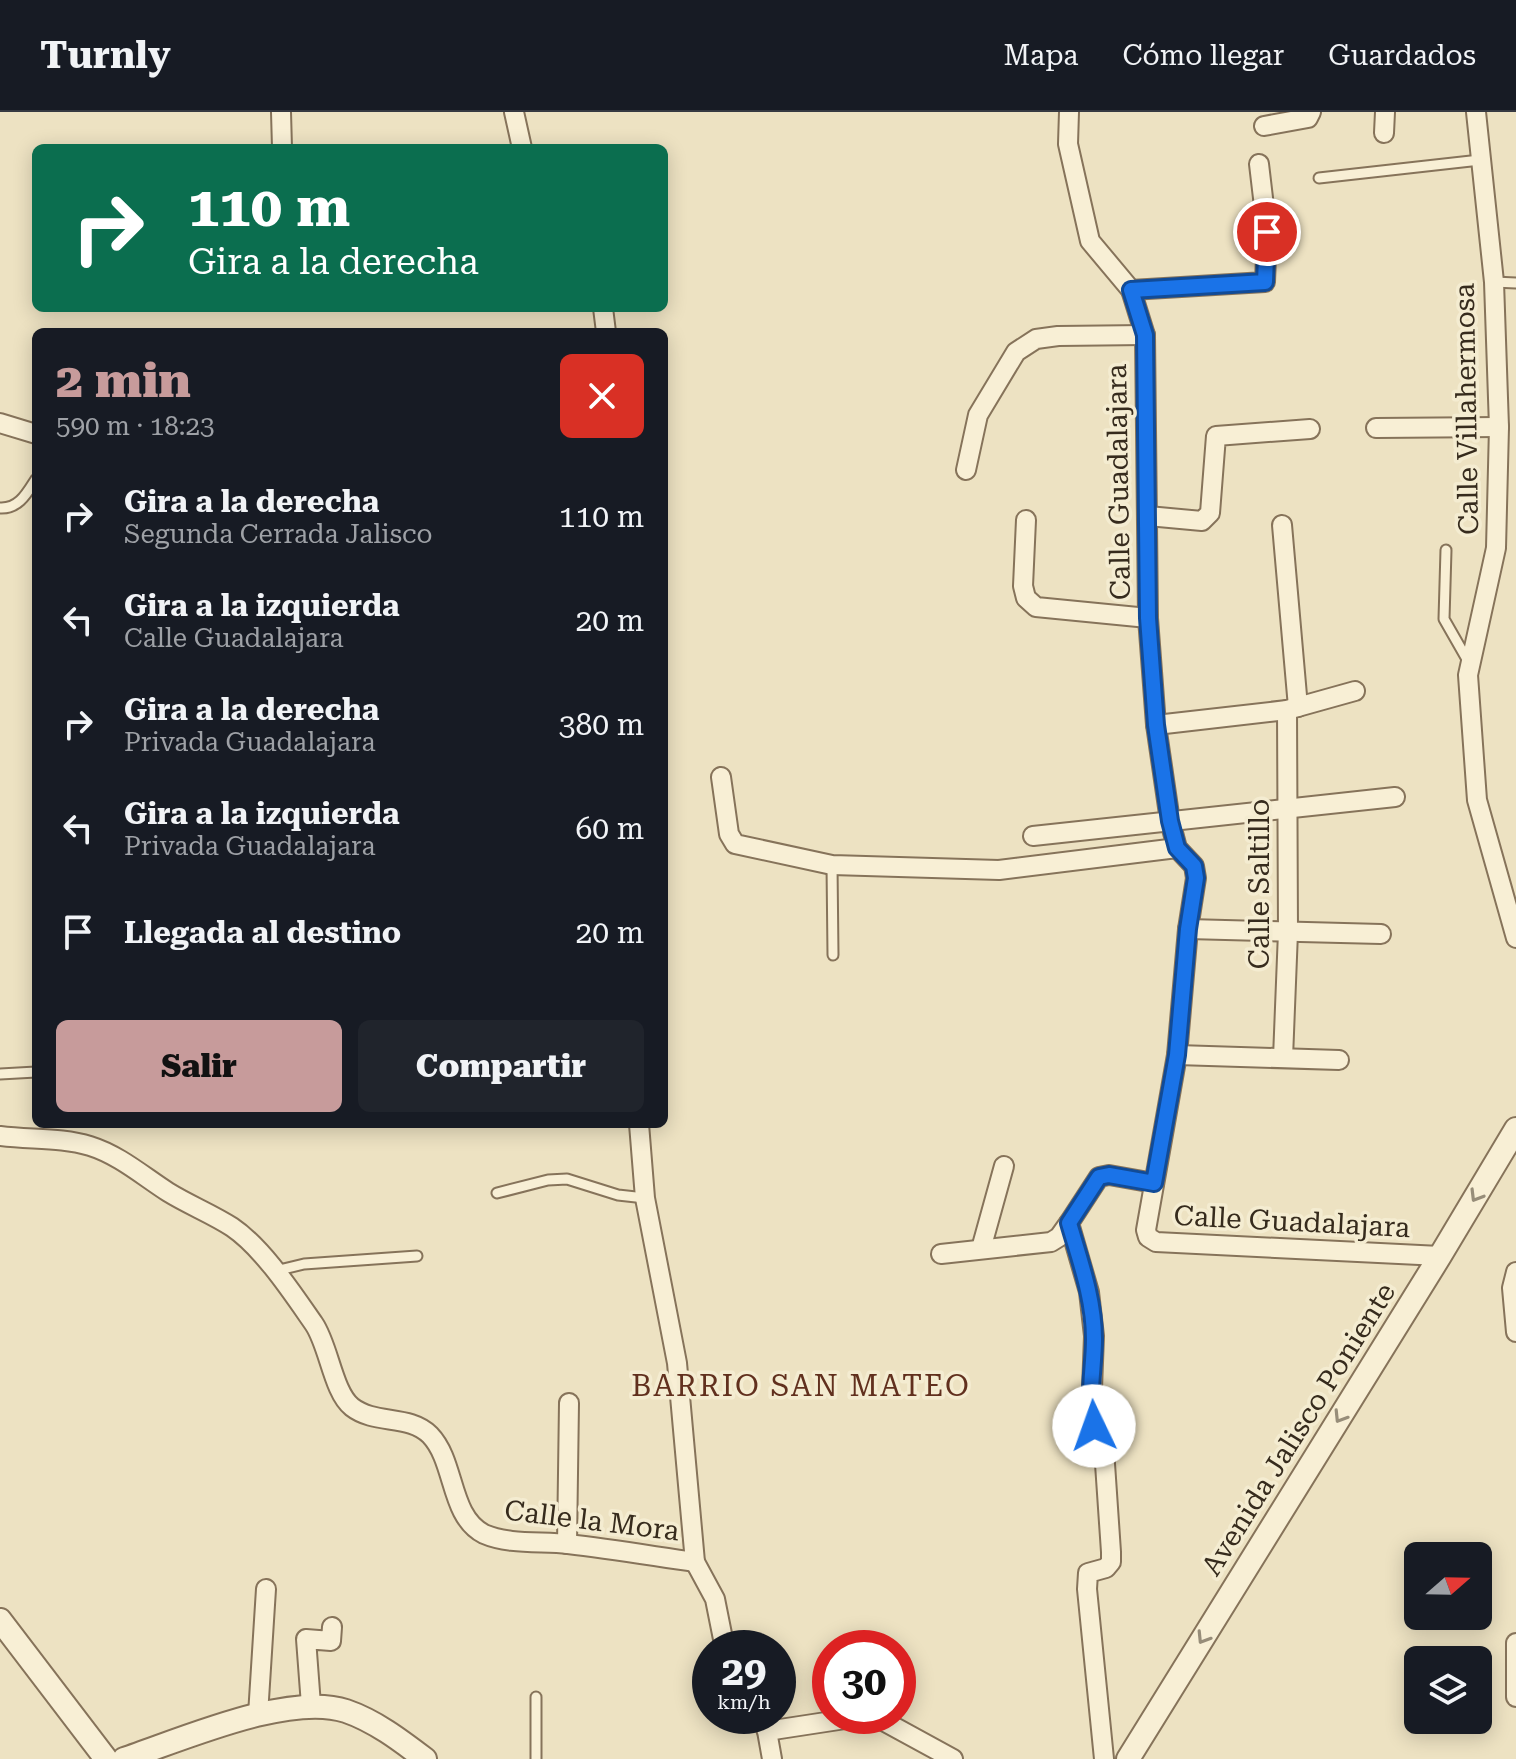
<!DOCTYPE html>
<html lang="es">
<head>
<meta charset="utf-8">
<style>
	:root { --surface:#171b24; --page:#20242c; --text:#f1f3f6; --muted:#9ea1a6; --line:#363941; --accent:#c79b9b }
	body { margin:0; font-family:"Roboto Serif",serif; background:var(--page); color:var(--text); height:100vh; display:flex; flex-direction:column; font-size:30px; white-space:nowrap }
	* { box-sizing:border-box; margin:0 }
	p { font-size:26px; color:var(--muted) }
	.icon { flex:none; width:44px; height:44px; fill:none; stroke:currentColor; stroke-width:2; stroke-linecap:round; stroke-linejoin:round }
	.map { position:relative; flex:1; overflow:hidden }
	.details { position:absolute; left:32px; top:216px; width:636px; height:800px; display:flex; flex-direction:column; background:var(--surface); border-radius:12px; box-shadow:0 4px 20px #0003 }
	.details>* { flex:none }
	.banner { position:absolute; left:32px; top:32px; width:636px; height:168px; border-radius:12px; box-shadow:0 4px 20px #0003; background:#0b6e4f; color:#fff; overflow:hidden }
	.needle { width:52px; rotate:70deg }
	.buttons { position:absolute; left:1404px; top:1430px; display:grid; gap:16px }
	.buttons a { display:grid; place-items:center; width:88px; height:88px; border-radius:12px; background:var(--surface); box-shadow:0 4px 20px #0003; font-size:40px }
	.speed { position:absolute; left:692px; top:1518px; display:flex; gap:16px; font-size:40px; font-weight:700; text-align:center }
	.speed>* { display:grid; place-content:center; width:104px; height:104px; border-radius:50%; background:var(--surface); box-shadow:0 4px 20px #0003; line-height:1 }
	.speed small { font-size:20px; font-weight:400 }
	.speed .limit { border:12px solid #d22; background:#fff; color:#111 }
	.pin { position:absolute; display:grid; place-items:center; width:68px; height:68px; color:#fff; margin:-34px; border:4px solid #fff; border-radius:50%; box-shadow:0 2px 8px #0007 }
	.me { position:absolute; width:88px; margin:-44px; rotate:357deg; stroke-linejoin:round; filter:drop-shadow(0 0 6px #0008) }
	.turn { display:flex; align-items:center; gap:28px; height:168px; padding:0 24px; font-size:36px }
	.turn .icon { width:104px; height:104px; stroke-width:2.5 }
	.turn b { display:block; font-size:56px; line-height:68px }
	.round { display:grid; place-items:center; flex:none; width:84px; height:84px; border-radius:12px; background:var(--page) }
	.overview { display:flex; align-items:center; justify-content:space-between; height:136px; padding:0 24px }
	h1 { font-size:48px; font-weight:800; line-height:60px; color:var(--accent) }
	.primary-button { display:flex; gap:16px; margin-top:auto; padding:16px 24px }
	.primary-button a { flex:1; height:92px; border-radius:12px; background:var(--accent); color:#111; font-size:32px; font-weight:800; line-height:92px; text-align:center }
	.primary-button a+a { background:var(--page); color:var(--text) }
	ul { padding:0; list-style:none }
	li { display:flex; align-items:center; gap:24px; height:104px; padding:0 24px }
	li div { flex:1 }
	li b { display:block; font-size:30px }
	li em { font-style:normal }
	header { display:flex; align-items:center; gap:48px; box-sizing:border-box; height:112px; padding:0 40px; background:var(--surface); border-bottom:2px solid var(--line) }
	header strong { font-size:38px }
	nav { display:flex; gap:44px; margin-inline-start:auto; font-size:28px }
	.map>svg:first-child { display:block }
</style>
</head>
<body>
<header>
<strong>Turnly</strong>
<nav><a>Mapa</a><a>Cómo llegar</a><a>Guardados</a></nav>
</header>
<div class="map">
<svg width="1516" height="1647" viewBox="0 0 1516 1647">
	<rect width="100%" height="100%" fill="#ede2c2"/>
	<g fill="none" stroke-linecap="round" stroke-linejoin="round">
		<g stroke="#86735a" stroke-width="13">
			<g id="service">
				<polyline points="1319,66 1480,48"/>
				<polyline points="1494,170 1516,171"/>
				<path d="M0,396C19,397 27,381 36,367"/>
				<polyline points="1446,438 1444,507 1468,549"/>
				<polyline points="832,753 833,843"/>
				<polyline points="0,962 36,960"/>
				<polyline points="497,1081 548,1068 567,1067 618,1083 645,1086"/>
				<polyline points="275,1159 304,1152 417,1144"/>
				<polyline points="536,1647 536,1585"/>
			</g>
		</g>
		<g stroke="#86735a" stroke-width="22">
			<g id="minor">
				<polyline points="281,0 282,36"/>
				<polyline points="514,0 522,36"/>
				<polyline points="1069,0 1068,32 1090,129 1131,178 1145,223 1148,506 1156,613 1170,709 1177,736 1194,754 1196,766 1188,817 1177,943 1146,1118 1148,1125 1156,1130 1440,1144"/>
				<polyline points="1476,0 1494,170 1499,315 1496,436 1468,563 1477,688 1516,826"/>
				<polyline points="1264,14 1308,6 1311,0"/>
				<polyline points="1384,21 1385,0"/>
				<polyline points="1131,178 1265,170 1267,120 1259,52"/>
				<polyline points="603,196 606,220"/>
				<polyline points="0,311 36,322"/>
				<polyline points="1376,316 1499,315"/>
				<polyline points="966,358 978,303 1016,240 1036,227 1058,224 1145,223"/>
				<polyline points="1148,404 1202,409 1210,401 1216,324 1310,317"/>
				<polyline points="1026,408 1023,474 1026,486 1036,495 1148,506"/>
				<polyline points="1282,413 1298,595"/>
				<polyline points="1156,613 1287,598 1355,579"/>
				<polyline points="721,665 729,722 735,732 832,753 999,758 1177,736"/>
				<polyline points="1033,724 1395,685"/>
				<polyline points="1188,817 1381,822"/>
				<polyline points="1177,943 1339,948"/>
				<polyline points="1283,946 1288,820 1287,598"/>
				<polyline points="639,1012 645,1086 677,1251 695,1450 715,1487 723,1527 727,1536"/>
				<path d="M0,1024C30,1028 61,1025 90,1034C119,1043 143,1064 168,1080C189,1093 212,1102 232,1115C263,1136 293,1182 314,1212C329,1234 333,1280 352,1295C375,1313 409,1302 430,1323C456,1350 449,1404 484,1422C509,1433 542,1429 568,1432C611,1437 653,1444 695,1450"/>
				<polyline points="981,1137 1004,1054"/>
				<polyline points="941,1142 1051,1130 1059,1125 1069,1111"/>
				<polyline points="1516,1160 1512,1176 1516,1220"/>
				<polyline points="567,1432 569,1291"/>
				<polyline points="1516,1531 1516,1585"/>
				<polyline points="311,1593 306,1527 331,1529 332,1515"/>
				<polyline points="258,1603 266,1477"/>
				<polyline points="760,1604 767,1619 772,1647"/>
				<polyline points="767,1619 865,1604 878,1606 953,1647"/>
				<polyline points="1104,1647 1087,1477 1088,1461 1106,1456 1111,1450 1111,1440 1104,1337 1091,1303 1094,1224 1089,1180 1069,1111 1099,1065 1109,1063 1154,1071"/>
			</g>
		</g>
		<g stroke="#86735a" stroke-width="26">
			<g id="tertiary">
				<polyline points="0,1508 106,1647"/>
				<path d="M124,1647C181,1628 289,1580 346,1599C375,1609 400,1628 425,1647"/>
				<polyline points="1128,1647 1440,1144 1516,1017"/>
			</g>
		</g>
		<use href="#service" stroke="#f8efd5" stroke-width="9"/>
		<use href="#minor" stroke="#f8efd5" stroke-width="18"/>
		<use href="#tertiary" stroke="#f8efd5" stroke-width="22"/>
	</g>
	<defs><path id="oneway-chevron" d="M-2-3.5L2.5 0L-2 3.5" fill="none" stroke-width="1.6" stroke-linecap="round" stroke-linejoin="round" transform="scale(2)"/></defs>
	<g stroke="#978d79">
		<use href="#oneway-chevron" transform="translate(1476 1084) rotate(121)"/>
		<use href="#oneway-chevron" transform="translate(1340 1305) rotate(122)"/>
		<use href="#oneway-chevron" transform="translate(1203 1526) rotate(122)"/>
	</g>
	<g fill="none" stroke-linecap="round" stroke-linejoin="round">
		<g stroke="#114b97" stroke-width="20">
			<path id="route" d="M1094,1314C1087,1285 1094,1256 1094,1227C1094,1187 1080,1149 1069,1111L1099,1065L1109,1063L1154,1071L1177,943L1188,817L1196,766L1194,754L1177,736L1170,709L1156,613L1148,506L1145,223L1131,178L1265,170L1267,120"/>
		</g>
		<use href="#route" stroke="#1a73e8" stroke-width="14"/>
	</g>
	<g text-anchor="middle" stroke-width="7" stroke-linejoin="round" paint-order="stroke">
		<g font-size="28" fill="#362b1d" stroke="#f4ecd1">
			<text transform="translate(1466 297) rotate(-91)" y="10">Calle Villahermosa</text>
			<text transform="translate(1118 370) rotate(-91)" y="10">Calle Guadalajara</text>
			<text transform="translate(1259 772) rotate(-90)" y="10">Calle Saltillo</text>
			<text transform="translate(1292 1109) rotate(3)" y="10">Calle Guadalajara</text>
			<text transform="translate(1298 1317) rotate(-58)" y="10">Avenida Jalisco Poniente</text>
			<text transform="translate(592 1408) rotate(7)" y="10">Calle la Mora</text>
		</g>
		<g font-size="30" letter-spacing="2" fill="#61301e" stroke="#f4ecd1">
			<text x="801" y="1284">BARRIO SAN MATEO</text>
		</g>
	</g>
</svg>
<div class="buttons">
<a><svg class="needle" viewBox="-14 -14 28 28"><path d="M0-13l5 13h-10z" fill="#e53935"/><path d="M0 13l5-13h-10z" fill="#9ea1a6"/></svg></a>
<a><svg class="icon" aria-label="layers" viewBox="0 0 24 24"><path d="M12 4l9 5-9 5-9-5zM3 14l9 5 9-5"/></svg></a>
</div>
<div class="speed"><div>29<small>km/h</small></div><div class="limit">30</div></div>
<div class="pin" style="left:1267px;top:120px;background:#d93025"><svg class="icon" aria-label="arrive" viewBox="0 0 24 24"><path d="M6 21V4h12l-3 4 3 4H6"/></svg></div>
<svg class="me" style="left:1094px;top:1314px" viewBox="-20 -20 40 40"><circle r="19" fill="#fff"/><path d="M0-13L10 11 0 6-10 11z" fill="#1a73e8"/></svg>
<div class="banner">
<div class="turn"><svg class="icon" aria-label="right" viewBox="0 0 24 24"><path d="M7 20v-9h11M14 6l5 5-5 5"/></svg><div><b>110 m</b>Gira a la derecha</div></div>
</div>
<section class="details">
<div class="overview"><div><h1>2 min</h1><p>590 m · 18:23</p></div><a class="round" style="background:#d93025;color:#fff"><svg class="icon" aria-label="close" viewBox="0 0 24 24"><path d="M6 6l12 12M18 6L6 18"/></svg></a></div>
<ul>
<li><svg class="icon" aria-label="right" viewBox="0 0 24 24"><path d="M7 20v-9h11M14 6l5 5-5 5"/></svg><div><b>Gira a la derecha</b><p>Segunda Cerrada Jalisco</p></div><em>110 m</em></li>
<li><svg class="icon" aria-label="left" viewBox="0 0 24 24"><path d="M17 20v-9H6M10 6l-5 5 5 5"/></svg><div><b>Gira a la izquierda</b><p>Calle Guadalajara</p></div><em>20 m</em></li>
<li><svg class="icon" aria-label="right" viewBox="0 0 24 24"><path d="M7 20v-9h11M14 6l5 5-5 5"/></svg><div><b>Gira a la derecha</b><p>Privada Guadalajara</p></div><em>380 m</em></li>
<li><svg class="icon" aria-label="left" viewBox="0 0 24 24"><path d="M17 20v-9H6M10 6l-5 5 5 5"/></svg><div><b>Gira a la izquierda</b><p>Privada Guadalajara</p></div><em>60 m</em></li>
<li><svg class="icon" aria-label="arrive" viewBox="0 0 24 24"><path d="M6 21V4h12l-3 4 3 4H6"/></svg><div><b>Llegada al destino</b></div><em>20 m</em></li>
</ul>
<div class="primary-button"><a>Salir</a><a>Compartir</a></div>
</section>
</div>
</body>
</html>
